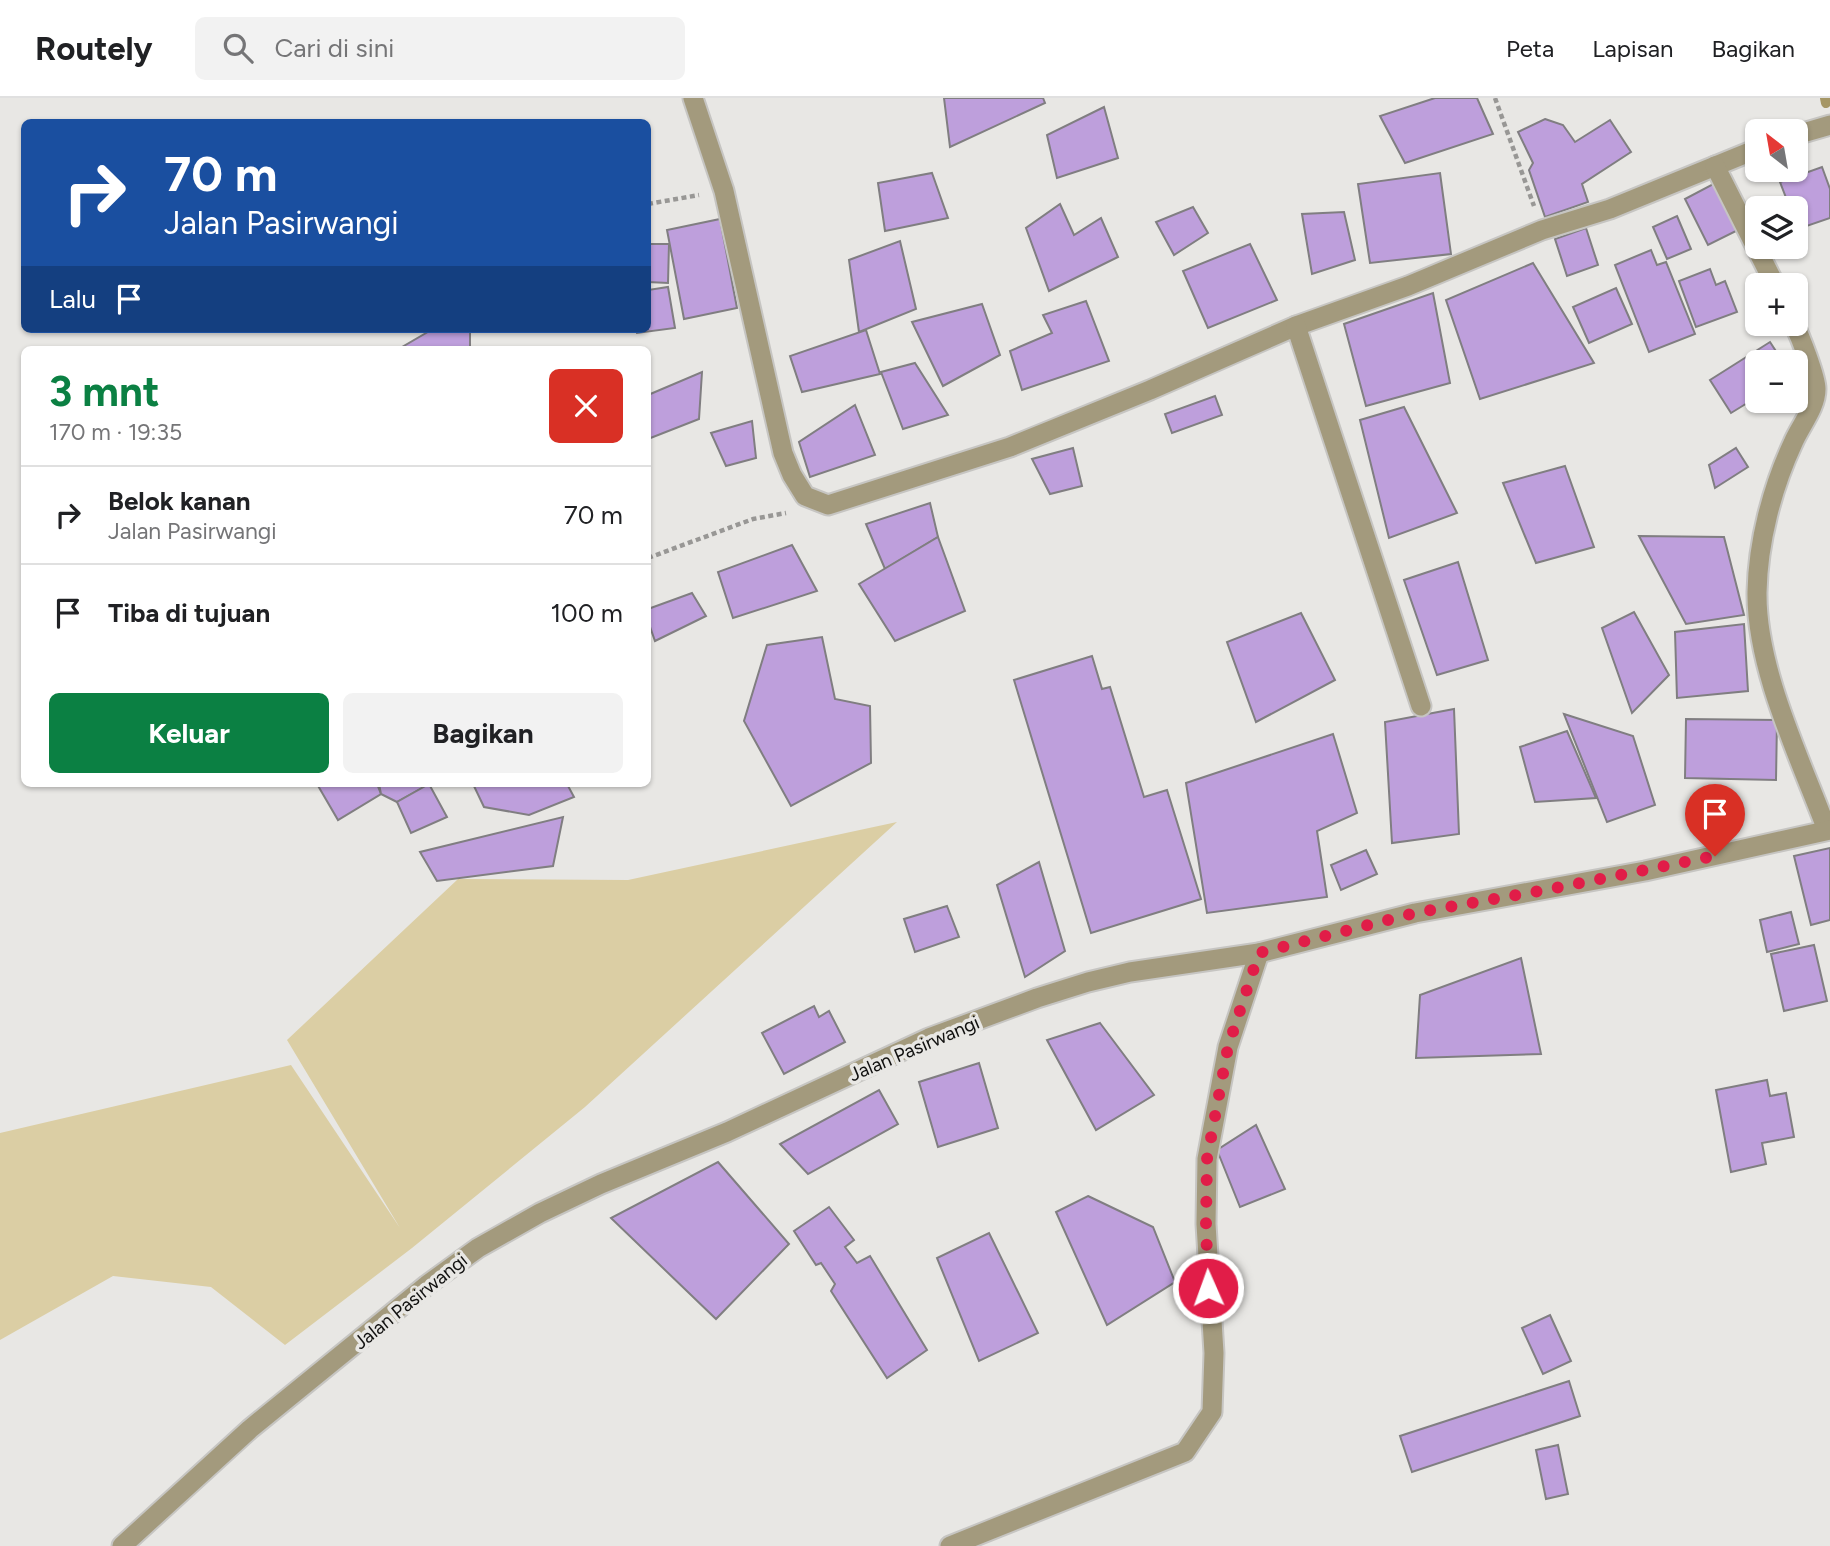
<!DOCTYPE html>
<html lang="id">
<head>
<meta charset="utf-8">
<style>
	:root { --surface:#fff; --page:#f2f2f2; --text:#202124; --muted:#757577; --line:#e0e0e0; --accent:#0b8043 }
	body { margin:0; font-family:Figtree,sans-serif; background:var(--page); color:var(--text); height:100vh; display:flex; flex-direction:column; font-size:26px; white-space:nowrap }
	* { box-sizing:border-box; margin:0 }
	p { font-size:23px; color:var(--muted) }
	.icon { flex:none; width:38px; height:38px; fill:none; stroke:currentColor; stroke-width:2; stroke-linecap:round; stroke-linejoin:round }
	.map { position:relative; flex:1; overflow:hidden }
	.panel { position:absolute; left:21px; top:248px; width:630px; height:441px; display:flex; flex-direction:column; background:var(--surface); border-radius:10px; box-shadow:0 2px 5px #0004 }
	.panel>* { flex:none }
	.hud { position:absolute; left:21px; top:21px; width:630px; height:214px; border-radius:10px; box-shadow:0 2px 5px #0004; background:#1a4fa0; color:#fff; overflow:hidden }
	.needle { width:46px; rotate:329deg }
	.fabs { position:absolute; left:1745px; top:21px; display:grid; gap:14px }
	.fabs a { display:grid; place-items:center; width:63px; height:63px; border-radius:10px; background:var(--surface); box-shadow:0 2px 5px #0004; font-size:35px }
	.pin { position:absolute; display:grid; place-items:center; width:60px; height:60px; color:#fff; margin:-72px -30px; border-radius:50% 50% 50% 0; rotate:-45deg; box-shadow:0 0 7px #0007 }
	.pin .icon { rotate:45deg }
	.me { position:absolute; width:77px; margin:-38px; rotate:358deg; stroke-linejoin:round; filter:drop-shadow(0 0 5px #0008) }
	.turn { display:flex; align-items:center; gap:24px; height:147px; padding:0 28px; font-size:32px }
	.turn .icon { width:91px; height:91px; stroke-width:2.5 }
	.turn b { display:block; font-size:49px; line-height:60px }
	.then { display:flex; align-items:center; height:66px; padding:0 28px; background:#0003; gap:14px; font-size:26px }
	.round { display:grid; place-items:center; flex:none; width:74px; height:74px; border-radius:10px; background:var(--page) }
	.headline { display:flex; align-items:center; justify-content:space-between; height:119px; padding:0 28px }
	h1 { font-size:42px; font-weight:700; line-height:52px; color:var(--accent) }
	.button { display:flex; gap:14px; margin-top:auto; padding:14px 28px }
	.button a { flex:1; height:80px; border-radius:10px; background:var(--accent); color:#fff; font-size:28px; font-weight:700; line-height:80px; text-align:center }
	.button a+a { background:var(--page); color:var(--text) }
	ul { padding:0; list-style:none }
	li { display:flex; align-items:center; gap:21px; height:98px; padding:0 28px; border-top:2px solid var(--line) }
	li div { flex:1 }
	li b { display:block; font-size:26px }
	li em { font-style:normal }
	header { display:flex; align-items:center; gap:42px; box-sizing:border-box; height:98px; padding:0 35px; background:var(--surface); border-bottom:2px solid var(--line) }
	header strong { font-size:33px }
	nav { display:flex; gap:38px; margin-inline-start:auto; font-size:24px }
	.search { width:490px; height:63px; background:var(--page); display:flex; align-items:center; gap:18px; box-sizing:border-box; padding:0 24px; border-radius:10px; color:var(--muted); font-size:26px }
	.map>svg:first-child { display:block }
</style>
</head>
<body>
<header>
<strong>Routely</strong>
<div class="search"><svg class="icon" aria-label="search" viewBox="0 0 24 24"><circle cx="10" cy="10" r="6"/><path d="M15 15l6 6"/></svg>Cari di sini</div>
<nav><a>Peta</a><a>Lapisan</a><a>Bagikan</a></nav>
</header>
<div class="map">
<svg width="1830" height="1448" viewBox="0 0 1830 1448">
	<rect width="100%" height="100%" fill="#e8e7e4"/>
	<polygon fill="#dbcea4" points="897,724 585,1009 412,1150 285,1247 211,1189 113,1178 0,1242 0,1035 291,967 400,1130 287,942 458,781 628,782"/>
	<g fill="none" stroke-linecap="round" stroke-linejoin="round">
		<polyline stroke="#a59665" stroke-width="10" points="1825,0 1826,5"/>
	</g>
	<g fill="#be9fdc" stroke="#807e81" stroke-width="2">
		<polygon points="944,0 1043,0 1045,5 950,49"/>
		<polygon points="1435,0 1477,0 1493,36 1405,65 1380,18"/>
		<polygon points="1104,9 1118,60 1057,80 1047,37"/>
		<polygon points="1545,21 1563,27 1575,44 1610,22 1631,54 1582,86 1588,104 1545,119 1529,72 1533,65 1518,34"/>
		<polygon points="1822,69 1830,91 1830,120 1798,131 1796,110 1790,110 1780,84"/>
		<polygon points="932,75 948,120 885,133 878,85"/>
		<polygon points="1440,75 1451,156 1370,165 1358,86"/>
		<polygon points="1717,84 1740,131 1708,147 1685,101"/>
		<polygon points="1060,106 1074,137 1101,120 1118,159 1049,193 1026,130"/>
		<polygon points="1193,109 1208,135 1174,157 1156,124"/>
		<polygon points="1344,114 1355,162 1312,176 1302,116"/>
		<polygon points="1677,118 1691,151 1667,161 1653,129"/>
		<polygon points="720,121 737,210 684,221 667,132"/>
		<polygon points="1586,130 1598,167 1567,178 1555,141"/>
		<polygon points="900,143 916,211 859,234 849,162"/>
		<polygon points="648,146 669,146 668,185 648,184"/>
		<polygon points="1250,146 1277,202 1208,230 1183,173"/>
		<polygon points="1651,152 1657,167 1666,164 1695,236 1649,254 1615,167"/>
		<polygon points="1533,165 1594,265 1480,301 1446,202"/>
		<polygon points="1710,171 1716,187 1725,183 1737,214 1696,229 1679,183"/>
		<polygon points="668,189 675,230 637,235 636,231 648,231 648,192"/>
		<polygon points="1616,190 1632,226 1589,245 1573,209"/>
		<polygon points="1433,195 1450,285 1366,308 1344,226"/>
		<polygon points="1086,203 1109,263 1022,292 1010,253 1052,235 1043,217"/>
		<polygon points="982,206 1000,257 943,288 912,224"/>
		<polygon points="433,231 470,231 470,252 397,252"/>
		<polygon points="866,232 880,276 802,294 790,258"/>
		<polygon points="1770,244 1783,264 1757,264 1757,299 1731,315 1710,282"/>
		<polygon points="915,265 948,317 903,331 881,274"/>
		<polygon points="702,274 699,321 648,341 648,297"/>
		<polygon points="1215,298 1222,317 1172,335 1165,316"/>
		<polygon points="855,307 875,357 810,379 799,344"/>
		<polygon points="1404,309 1457,415 1389,440 1360,322"/>
		<polygon points="752,323 756,360 726,368 711,335"/>
		<polygon points="1073,350 1082,388 1050,396 1032,361"/>
		<polygon points="1736,350 1748,369 1715,390 1709,367"/>
		<polygon points="1565,368 1594,449 1536,465 1503,385"/>
		<polygon points="930,405 938,439 885,471 866,426"/>
		<polygon points="1639,438 1724,439 1744,517 1686,526"/>
		<polygon points="938,439 965,513 895,543 859,486"/>
		<polygon points="792,447 817,493 733,520 718,474"/>
		<polygon points="1458,464 1488,562 1437,577 1404,482"/>
		<polygon points="692,495 706,518 655,543 648,523 648,511"/>
		<polygon points="1634,514 1669,577 1632,615 1602,530"/>
		<polygon points="1301,515 1335,582 1256,624 1227,544"/>
		<polygon points="1744,526 1748,593 1677,600 1675,534"/>
		<polygon points="822,539 835,601 870,608 871,665 791,708 744,623 767,547"/>
		<polygon points="1092,558 1102,591 1110,589 1144,699 1167,692 1201,801 1091,835 1014,582"/>
		<polygon points="1454,611 1459,736 1392,745 1385,624"/>
		<polygon points="1564,616 1633,638 1655,707 1607,724"/>
		<polygon points="1686,621 1777,622 1776,682 1685,680"/>
		<polygon points="1567,633 1596,700 1535,704 1520,649"/>
		<polygon points="1333,636 1357,715 1317,733 1327,799 1207,815 1186,685"/>
		<polygon points="317,686 377,686 381,696 338,722"/>
		<polygon points="379,686 429,686 397,704 381,696"/>
		<polygon points="429,686 447,719 411,735 397,704"/>
		<polygon points="473,686 567,686 574,699 529,717 484,709"/>
		<polygon points="563,719 553,768 437,783 420,754"/>
		<polygon points="1830,750 1830,822 1811,827 1794,758"/>
		<polygon points="1366,752 1377,776 1341,792 1331,767"/>
		<polygon points="1039,764 1065,853 1025,879 997,787"/>
		<polygon points="947,808 959,839 915,854 904,821"/>
		<polygon points="1791,814 1799,846 1767,854 1760,822"/>
		<polygon points="1814,847 1827,903 1784,913 1771,856"/>
		<polygon points="1521,860 1541,956 1416,960 1420,897"/>
		<polygon points="814,908 819,919 829,913 845,944 784,976 762,935"/>
		<polygon points="1100,925 1154,997 1096,1032 1047,942"/>
		<polygon points="979,965 998,1030 938,1049 919,984"/>
		<polygon points="1767,982 1770,998 1786,995 1794,1039 1762,1045 1766,1066 1731,1074 1716,992"/>
		<polygon points="879,992 898,1026 808,1076 780,1046"/>
		<polygon points="1256,1027 1285,1091 1240,1109 1217,1052"/>
		<polygon points="718,1064 789,1146 716,1221 611,1120"/>
		<polygon points="1088,1098 1153,1129 1175,1184 1107,1227 1056,1114"/>
		<polygon points="829,1109 854,1142 845,1149 857,1165 870,1158 927,1252 887,1280 831,1193 835,1186 821,1165 816,1167 794,1133"/>
		<polygon points="989,1135 1038,1235 979,1263 937,1160"/>
		<polygon points="1550,1217 1571,1263 1543,1276 1522,1230"/>
		<polygon points="1569,1283 1580,1318 1412,1374 1400,1338"/>
		<polygon points="1558,1347 1568,1396 1546,1401 1536,1352"/>
	</g>
	<g fill="none" stroke-linecap="round" stroke-linejoin="round">
		<g stroke="#c6c5c2" stroke-width="23">
			<g id="minor">
				<polyline points="693,0 724,93 783,355 792,377 805,398 828,407 1010,349 1150,292 1296,228 1408,188 1542,132 1610,111 1757,51"/>
				<polyline points="1796,37 1830,27"/>
				<polyline points="1715,68 1775,187"/>
				<path d="M1794,226C1800,238 1816,279 1816,291C1816,310 1800,328 1793,345C1772,390 1758,444 1757,494C1756,571 1800,660 1827,732"/>
				<polyline points="1296,228 1421,608"/>
				<polyline points="950,1448 1185,1354 1212,1314 1214,1255 1206,1126 1207,1061 1228,949 1259,855"/>
			</g>
		</g>
		<g stroke="#c6c5c2" stroke-width="23">
			<polyline id="tertiary" points="122,1448 250,1331 427,1187 478,1150 540,1115 601,1086 727,1034 929,940 1037,900 1088,884 1130,874 1259,855 1415,815 1645,773 1830,732"/>
		</g>
		<g stroke="#989795" stroke-width="4.5" stroke-dasharray="5 3.5" stroke-linecap="butt">
			<polyline points="1495,0 1534,108"/>
			<polyline points="648,106 699,97"/>
			<polyline points="648,460 753,421 786,415"/>
		</g>
		<use href="#minor" stroke="#a39a7d" stroke-width="19"/>
		<use href="#tertiary" stroke="#a39a7d" stroke-width="19"/>
	</g>
	<g fill="none" stroke-linecap="round" stroke-linejoin="round">
		<polyline stroke="#e11d48" stroke-width="12" stroke-dasharray="0 21.6" points="1208,1190 1206,1126 1207,1061 1228,949 1259,855 1415,815 1545,792 1715,758"/>
	</g>
	<g text-anchor="middle" stroke-width="7" stroke-linejoin="round" paint-order="stroke">
		<g font-size="19" fill="#111110" stroke="#e8e7e4">
			<text transform="translate(914 950) rotate(-23)" y="7">Jalan Pasirwangi</text>
			<text transform="translate(410 1203) rotate(-39)" y="7">Jalan Pasirwangi</text>
		</g>
	</g>
</svg>
<div class="fabs">
<a><svg class="needle" viewBox="-14 -14 28 28"><path d="M0-13l5 13h-10z" fill="#e53935"/><path d="M0 13l5-13h-10z" fill="#757577"/></svg></a>
<a><svg class="icon" aria-label="layers" viewBox="0 0 24 24"><path d="M12 4l9 5-9 5-9-5zM3 14l9 5 9-5"/></svg></a>
<a>+</a>
<a>−</a>
</div>
<div class="pin" style="left:1715px;top:758px;background:#d93025"><svg class="icon" aria-label="arrive" viewBox="0 0 24 24"><path d="M6 21V4h12l-3 4 3 4H6"/></svg></div>
<svg class="me" style="left:1208px;top:1190px" viewBox="-20 -20 40 40"><circle r="17" fill="#e11d48" stroke="#fff" stroke-width="3"/><path d="M0-11L8 9 0 5-8 9z" fill="#fff"/></svg>
<div class="hud">
<div class="turn"><svg class="icon" aria-label="right" viewBox="0 0 24 24"><path d="M7 20v-9h11M14 6l5 5-5 5"/></svg><div><b>70 m</b>Jalan Pasirwangi</div></div>
<div class="then">Lalu<svg class="icon" aria-label="arrive" viewBox="0 0 24 24"><path d="M6 21V4h12l-3 4 3 4H6"/></svg></div>
</div>
<section class="panel">
<div class="headline"><div><h1>3 mnt</h1><p>170 m · 19:35</p></div><a class="round" style="background:#d93025;color:#fff"><svg class="icon" aria-label="close" viewBox="0 0 24 24"><path d="M6 6l12 12M18 6L6 18"/></svg></a></div>
<ul>
<li><svg class="icon" aria-label="right" viewBox="0 0 24 24"><path d="M7 20v-9h11M14 6l5 5-5 5"/></svg><div><b>Belok kanan</b><p>Jalan Pasirwangi</p></div><em>70 m</em></li>
<li><svg class="icon" aria-label="arrive" viewBox="0 0 24 24"><path d="M6 21V4h12l-3 4 3 4H6"/></svg><div><b>Tiba di tujuan</b></div><em>100 m</em></li>
</ul>
<div class="button"><a>Keluar</a><a>Bagikan</a></div>
</section>
</div>
</body>
</html>
